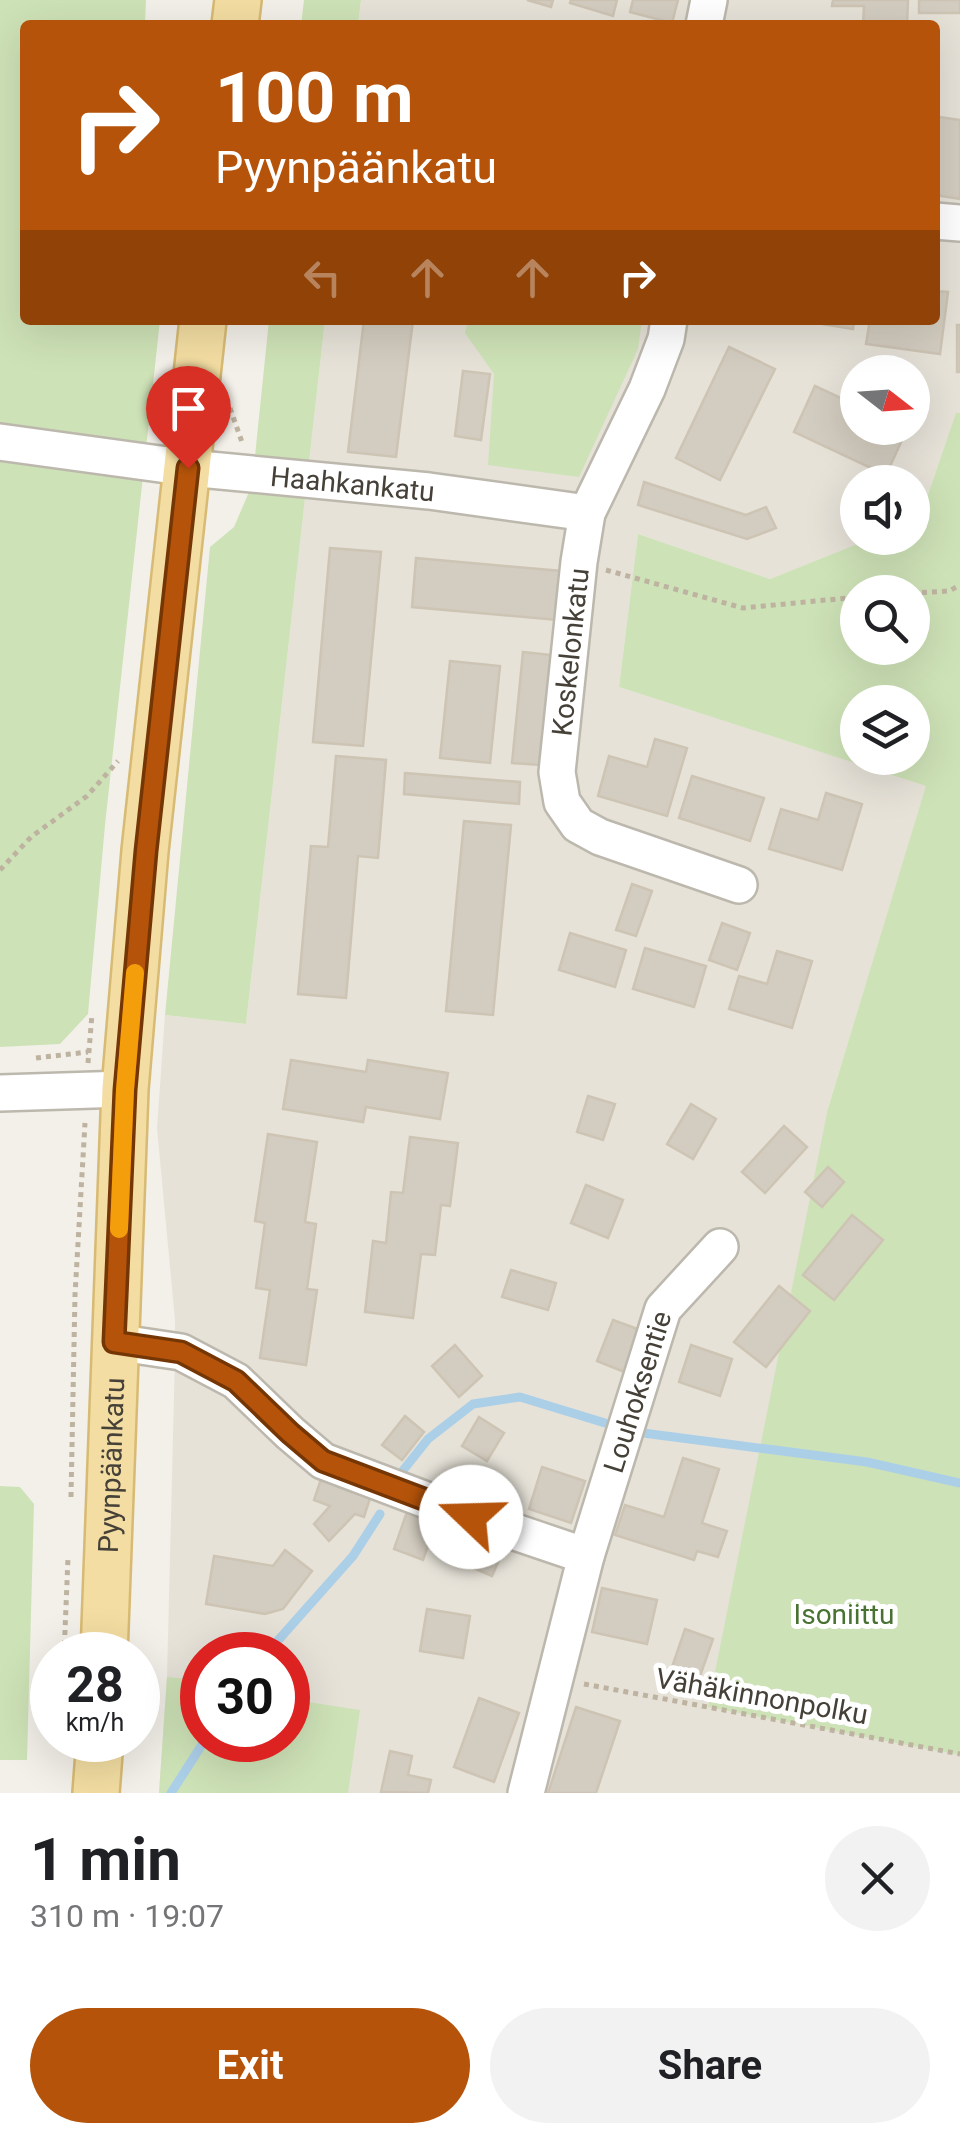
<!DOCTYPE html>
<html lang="en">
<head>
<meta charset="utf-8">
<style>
	:root { --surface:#fff; --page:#f2f2f2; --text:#202124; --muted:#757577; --accent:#b45309 }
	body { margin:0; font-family:Roboto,sans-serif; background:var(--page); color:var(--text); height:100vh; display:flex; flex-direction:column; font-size:38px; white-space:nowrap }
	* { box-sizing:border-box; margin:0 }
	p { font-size:32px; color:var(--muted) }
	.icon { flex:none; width:55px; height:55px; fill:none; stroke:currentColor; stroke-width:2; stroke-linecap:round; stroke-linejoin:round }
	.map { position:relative; height:1793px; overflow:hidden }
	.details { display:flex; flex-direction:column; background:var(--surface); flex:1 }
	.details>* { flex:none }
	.guide { position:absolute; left:20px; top:20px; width:920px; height:305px; border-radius:10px; box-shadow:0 10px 40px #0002; background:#b45309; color:#fff; overflow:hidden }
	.needle { width:65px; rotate:107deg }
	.fabs { position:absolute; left:840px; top:355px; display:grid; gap:20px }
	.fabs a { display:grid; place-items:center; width:90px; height:90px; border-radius:50%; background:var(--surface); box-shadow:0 10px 40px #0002; font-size:50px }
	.speed { position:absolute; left:30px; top:1632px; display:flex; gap:20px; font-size:50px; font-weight:700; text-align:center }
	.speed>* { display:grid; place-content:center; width:130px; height:130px; border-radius:50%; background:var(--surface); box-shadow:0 10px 40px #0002; line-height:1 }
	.speed small { font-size:25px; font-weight:400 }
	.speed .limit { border:15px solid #d22; background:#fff; color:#111 }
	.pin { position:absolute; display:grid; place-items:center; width:85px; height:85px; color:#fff; margin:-102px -42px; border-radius:50% 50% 50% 0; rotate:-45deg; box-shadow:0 0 10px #0007 }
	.pin .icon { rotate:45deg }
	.me { position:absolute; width:110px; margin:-55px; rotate:291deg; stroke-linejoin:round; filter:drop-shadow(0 0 8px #0008) }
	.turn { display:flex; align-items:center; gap:35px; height:210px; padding:0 30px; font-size:45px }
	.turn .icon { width:130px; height:130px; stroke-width:2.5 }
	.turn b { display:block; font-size:70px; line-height:85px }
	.lanes { display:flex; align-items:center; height:95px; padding:0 30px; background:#0003; justify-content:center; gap:50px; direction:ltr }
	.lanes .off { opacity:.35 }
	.round { display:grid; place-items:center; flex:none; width:105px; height:105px; border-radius:52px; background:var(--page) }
	.overview { display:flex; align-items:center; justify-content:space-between; height:170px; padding:0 30px }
	h1 { font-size:60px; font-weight:700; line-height:75px }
	.button { display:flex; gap:20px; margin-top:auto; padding:20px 30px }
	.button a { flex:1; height:115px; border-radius:60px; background:var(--accent); color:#fff; font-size:40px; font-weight:700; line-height:115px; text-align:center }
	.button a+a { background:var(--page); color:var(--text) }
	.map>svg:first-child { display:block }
</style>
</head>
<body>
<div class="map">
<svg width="960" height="1793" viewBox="0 0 960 1793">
	<rect width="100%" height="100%" fill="#f3f0e9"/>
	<path fill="#e6e2d8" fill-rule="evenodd" d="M361,0H960V413L956,414L920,518L913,521L912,482H858V538H872L770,579L638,534L619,687L927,786L828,1107L960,1754V1793H159L167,1677L175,1356V1320L157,1128L165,1015L246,1024L325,320H935V25H358ZM858,372H912V428H858ZM202,1655H288V1740H202Z"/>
	<g fill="#cee2b7" fill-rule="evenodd">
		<polygon points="0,0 146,0 145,25 25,25 25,320 160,320 105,825 88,1014 60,1044 0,1047"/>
		<polygon points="304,0 361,0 358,25 301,25"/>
		<polygon points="269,320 325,320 246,1024 165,1015 210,547 234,527 252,485"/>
		<polygon points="468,320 642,320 638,349 579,477 488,465 494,374 465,333"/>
		<path d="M956,413H960V1755L708,1707L828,1108L926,786L619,687L638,534L770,579L872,538H912L913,521L920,518ZM858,592H912V648H858ZM858,702H912V758H858Z"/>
		<polygon points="0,1486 20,1487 34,1504 27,1760 0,1760"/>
		<polygon points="167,1677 202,1680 202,1740 288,1740 288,1699 360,1710 348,1793 159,1793"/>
	</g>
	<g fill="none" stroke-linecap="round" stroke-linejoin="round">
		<g stroke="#accfe8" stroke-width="9">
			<polyline points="643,1433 867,1462 960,1483"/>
			<polyline points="397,1478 428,1439 473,1404 520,1397 605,1423"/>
			<polyline points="265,1655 353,1556 380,1514"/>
			<polyline points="171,1793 205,1740"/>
		</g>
	</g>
	<g fill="#d3ccc0" stroke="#cdc4b4" stroke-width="2.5">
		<polygon points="527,0 553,0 551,7"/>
		<polygon points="571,0 617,0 613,16 570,3"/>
		<polygon points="633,0 678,0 672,23 630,12"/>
		<polygon points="833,0 908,0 907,25 863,25 864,6 832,6"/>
		<rect x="919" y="0" width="41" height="13"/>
		<polygon points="939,117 960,120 960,199 935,195 935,139"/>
		<polygon points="935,291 948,292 940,354 866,344 870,320 935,320"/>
		<polygon points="364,320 413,320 396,457 348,452"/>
		<polygon points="816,320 854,320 853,329 816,323"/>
		<rect x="957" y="325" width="3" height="47"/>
		<polygon points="729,347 775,369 720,480 676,458"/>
		<polygon points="463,371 490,374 481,440 455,436"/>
		<polygon points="815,386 858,406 858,428 907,429 886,475 794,432"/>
		<polygon points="644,482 746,515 766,507 776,528 747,539 638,505"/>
		<polygon points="330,548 381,552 363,746 313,742"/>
		<polygon points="416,558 561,571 557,620 412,607"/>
		<polygon points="523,652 552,655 541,765 512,763"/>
		<polygon points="450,661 500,666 490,763 440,758"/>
		<polygon points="655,739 687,748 667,816 598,796 609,756 647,767"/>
		<polygon points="336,756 386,760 378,858 358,856 346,998 298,994 311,846 328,847"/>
		<polygon points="405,773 520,782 519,804 404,794"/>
		<polygon points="692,776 764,798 750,841 679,818"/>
		<polygon points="826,793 862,804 842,870 769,849 781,809 818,820"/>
		<polygon points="464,821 511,825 493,1015 446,1011"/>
		<polygon points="632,884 652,891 636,936 616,930"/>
		<polygon points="722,923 750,933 737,970 709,960"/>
		<polygon points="570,933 626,950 615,987 559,970"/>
		<polygon points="645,948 706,966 694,1007 633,989"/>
		<polygon points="777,951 812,961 792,1028 729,1009 739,976 767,984"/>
		<polygon points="291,1060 366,1072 368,1060 448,1073 440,1119 366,1107 363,1122 283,1109"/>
		<polygon points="588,1096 615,1104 603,1140 577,1132"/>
		<polygon points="691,1104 716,1119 693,1159 667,1144"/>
		<polygon points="784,1126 807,1147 765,1193 742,1172"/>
		<polygon points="268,1134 317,1142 305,1222 316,1224 307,1289 317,1290 306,1365 260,1358 270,1290 256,1288 265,1223 255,1221"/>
		<polygon points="410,1137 458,1143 450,1206 441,1205 435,1255 421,1254 413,1318 365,1312 373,1241 386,1243 391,1192 403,1193"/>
		<polygon points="828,1167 844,1182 822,1207 805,1192"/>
		<polygon points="586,1185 623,1200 608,1238 571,1223"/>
		<polygon points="852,1215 883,1240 834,1300 803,1275"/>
		<polygon points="511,1270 556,1283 548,1310 502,1297"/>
		<polygon points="779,1286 810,1311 766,1367 734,1342"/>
		<polygon points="613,1320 643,1331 627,1373 597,1361"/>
		<polygon points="455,1345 482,1376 459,1397 432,1366"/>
		<polygon points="691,1345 732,1359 720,1396 679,1382"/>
		<polygon points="405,1416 424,1432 402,1460 382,1445"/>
		<polygon points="479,1417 504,1433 487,1461 462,1446"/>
		<polygon points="683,1458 719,1469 702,1523 727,1531 718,1557 697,1551 694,1560 615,1535 625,1505 664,1517"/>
		<polygon points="542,1467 585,1481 571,1523 529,1509"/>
		<polygon points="323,1473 373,1489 364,1517 355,1514 329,1541 314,1524 330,1506 314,1500"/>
		<polygon points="407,1512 436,1523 423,1560 394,1549"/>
		<polygon points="483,1534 506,1544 492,1576 469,1566"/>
		<polygon points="285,1550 312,1571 283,1609 265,1614 206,1604 214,1556 273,1566"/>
		<polygon points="602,1588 657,1600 647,1644 592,1632"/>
		<polygon points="427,1609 470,1616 463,1658 420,1651"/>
		<polygon points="685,1629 713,1639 698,1682 670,1673"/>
		<polygon points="479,1698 519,1713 494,1782 454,1767"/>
		<polygon points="576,1707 620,1721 596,1793 548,1793"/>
		<polygon points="390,1751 412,1756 408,1775 431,1780 428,1793 381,1792"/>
	</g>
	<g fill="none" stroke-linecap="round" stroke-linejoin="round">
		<g stroke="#bdb8ad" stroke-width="40">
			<g id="minor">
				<polyline points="704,25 709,0"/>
				<polyline points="935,221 960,223"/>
				<polyline points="669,320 666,339 647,389 587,513 579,562 557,772 562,802 578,825 600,837 739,885"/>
				<path id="s1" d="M0,442L189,468L429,491L587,513"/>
				<polyline points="0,1093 125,1089"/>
				<polyline points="114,1342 181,1352 236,1381 290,1433 323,1461 471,1517 586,1556 526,1793"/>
				<path id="s2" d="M586,1556L663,1309L720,1247"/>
			</g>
		</g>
		<g stroke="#d7ba73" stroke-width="50">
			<g id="major">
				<polyline points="235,25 238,0"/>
				<path id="s3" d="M104,1655L125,1089L145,851L203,320"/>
				<polyline points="96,1793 100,1740"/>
			</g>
		</g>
		<g stroke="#bdb3a0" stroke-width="5" stroke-dasharray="5 5" stroke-linecap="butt">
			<polyline points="230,408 243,445"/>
			<polyline points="606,570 743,608 858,597"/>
			<polyline points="912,593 949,591 960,585"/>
			<polyline points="0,870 31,837 87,796 118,761"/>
			<polyline points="36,1058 88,1052"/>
			<polyline points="88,1063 92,1014"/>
			<polyline points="71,1497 75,1295 85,1123"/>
			<polyline points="64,1655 68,1558"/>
			<polyline points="584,1684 960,1754"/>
		</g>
		<use href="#minor" stroke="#fff" stroke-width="35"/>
		<use href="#major" stroke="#f3dda2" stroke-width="45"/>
	</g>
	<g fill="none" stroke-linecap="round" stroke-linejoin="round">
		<g stroke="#753606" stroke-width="25">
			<polyline id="route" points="188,468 146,851 125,1090 114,1342 181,1352 236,1381 290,1433 323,1461 471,1517"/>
		</g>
		<use href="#route" stroke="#b45309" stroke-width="18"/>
		<polyline stroke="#f59e0b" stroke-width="18" points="119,1229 125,1090 135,973"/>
	</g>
	<g text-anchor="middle" stroke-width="10" stroke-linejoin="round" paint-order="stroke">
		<g font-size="28" fill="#464138" stroke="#fff">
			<text dy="10" stroke="none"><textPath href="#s1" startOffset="355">Haahkankatu</textPath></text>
			<text transform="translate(570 652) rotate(-84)" y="10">Koskelonkatu</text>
			<text dy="10" stroke="none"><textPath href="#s2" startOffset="172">Louhoksentie</textPath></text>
			<text dy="10" stroke="none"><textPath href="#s3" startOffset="190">Pyynpäänkatu</textPath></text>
			<text transform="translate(762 1696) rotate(10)" y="10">Vähäkinnonpolku</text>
		</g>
		<g font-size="28" fill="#497132" stroke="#fff">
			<text x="844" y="1624">Isoniittu</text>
		</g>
	</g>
</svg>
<div class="fabs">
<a><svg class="needle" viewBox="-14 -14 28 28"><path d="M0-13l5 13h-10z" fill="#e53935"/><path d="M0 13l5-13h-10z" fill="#757577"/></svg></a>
<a><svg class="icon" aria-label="sound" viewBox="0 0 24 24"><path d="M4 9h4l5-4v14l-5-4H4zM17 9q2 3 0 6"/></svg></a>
<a><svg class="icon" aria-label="search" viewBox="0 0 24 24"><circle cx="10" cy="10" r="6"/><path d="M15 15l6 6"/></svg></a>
<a><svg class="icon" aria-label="layers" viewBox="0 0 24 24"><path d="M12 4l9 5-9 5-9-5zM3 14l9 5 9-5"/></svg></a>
</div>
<div class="speed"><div>28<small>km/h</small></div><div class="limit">30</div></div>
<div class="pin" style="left:188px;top:468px;background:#d93025"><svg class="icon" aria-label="arrive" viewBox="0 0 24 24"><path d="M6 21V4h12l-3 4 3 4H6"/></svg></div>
<svg class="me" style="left:471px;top:1517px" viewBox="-20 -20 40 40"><circle r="19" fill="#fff"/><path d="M0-13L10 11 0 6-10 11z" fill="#b45309"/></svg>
<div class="guide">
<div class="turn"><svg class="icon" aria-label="right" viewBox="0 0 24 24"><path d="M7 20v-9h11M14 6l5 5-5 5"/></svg><div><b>100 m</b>Pyynpäänkatu</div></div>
<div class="lanes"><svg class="icon off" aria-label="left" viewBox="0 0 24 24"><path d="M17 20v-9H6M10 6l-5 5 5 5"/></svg><svg class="icon off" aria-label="ahead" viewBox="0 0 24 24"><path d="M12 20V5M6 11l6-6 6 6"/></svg><svg class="icon off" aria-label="ahead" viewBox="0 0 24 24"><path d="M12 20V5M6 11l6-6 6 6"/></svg><svg class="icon" aria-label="right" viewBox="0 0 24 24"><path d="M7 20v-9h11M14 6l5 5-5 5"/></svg></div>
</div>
</div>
<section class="details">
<div class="overview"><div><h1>1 min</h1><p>310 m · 19:07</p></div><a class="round"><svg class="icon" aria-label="close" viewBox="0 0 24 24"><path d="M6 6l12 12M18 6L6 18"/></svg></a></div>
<div class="button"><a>Exit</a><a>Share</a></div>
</section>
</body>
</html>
